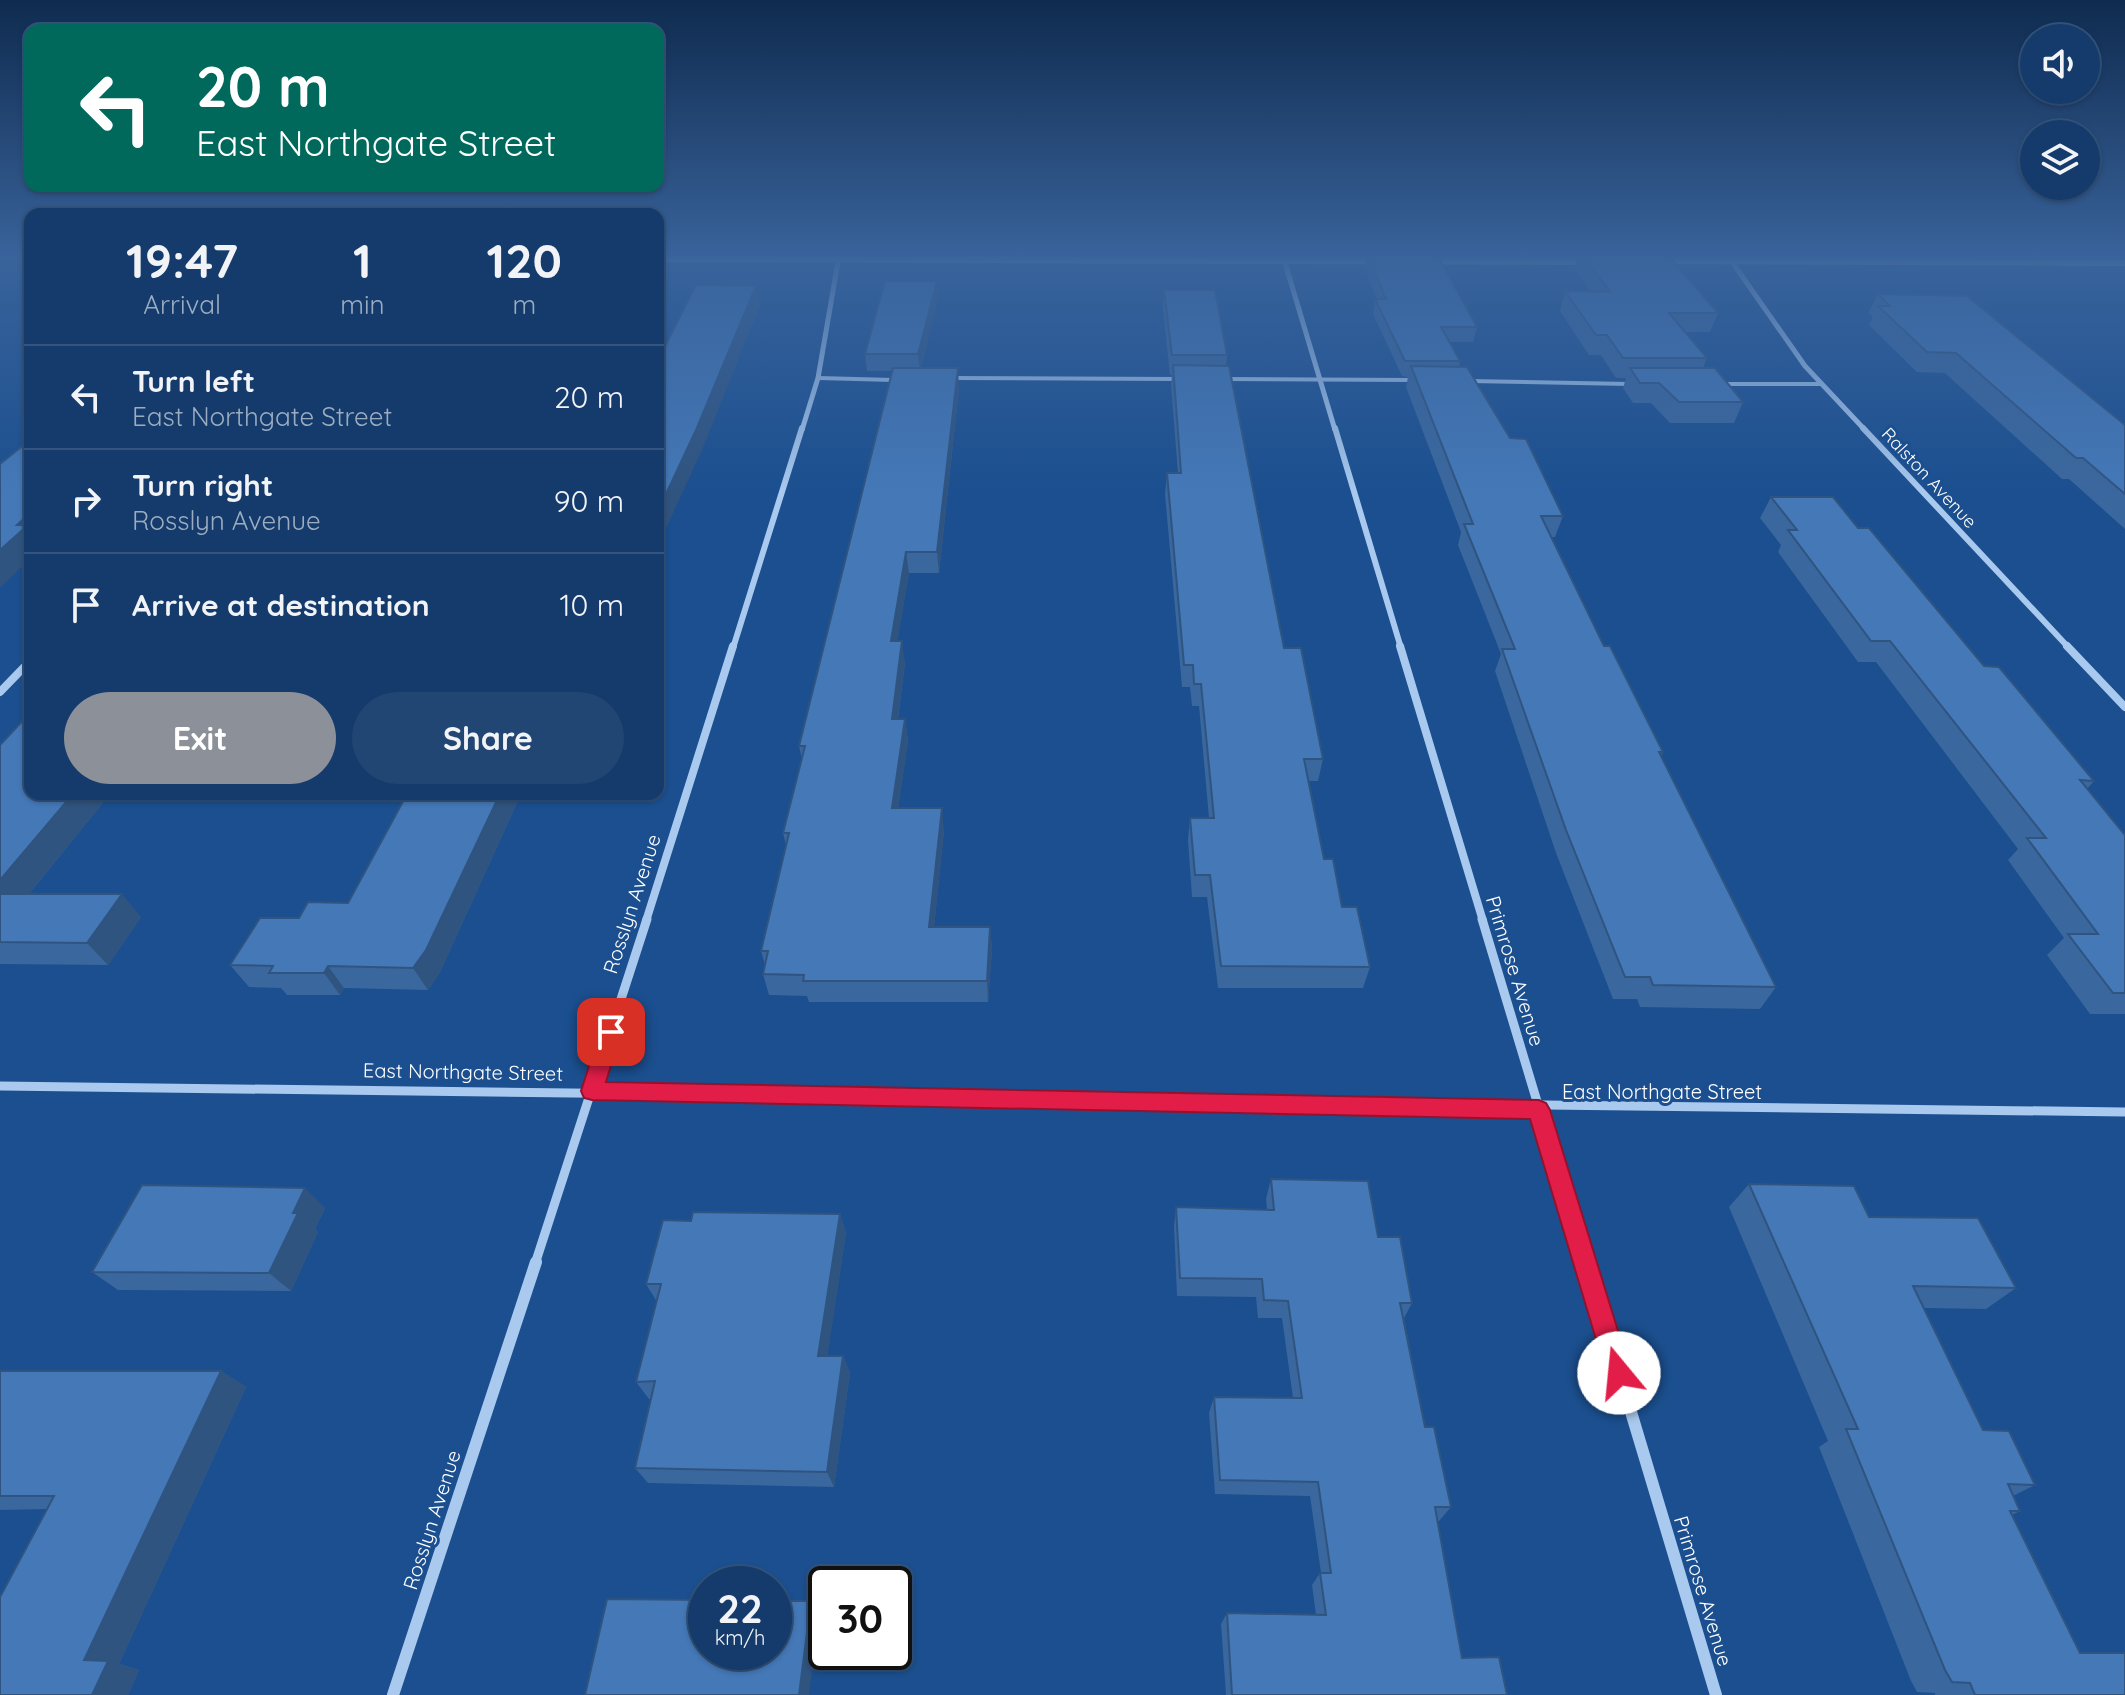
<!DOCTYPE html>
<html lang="en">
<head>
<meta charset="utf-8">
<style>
	:root { --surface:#143b6b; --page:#214673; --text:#f1f3f6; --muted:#9dadc1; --line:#33557e; --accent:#8c9099 }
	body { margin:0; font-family:Quicksand,sans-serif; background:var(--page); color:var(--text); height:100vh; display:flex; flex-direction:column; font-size:30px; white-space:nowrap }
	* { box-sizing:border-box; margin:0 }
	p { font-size:26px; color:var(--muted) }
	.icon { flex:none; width:44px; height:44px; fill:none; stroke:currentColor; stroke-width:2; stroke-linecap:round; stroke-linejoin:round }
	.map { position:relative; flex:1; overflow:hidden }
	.side { position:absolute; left:24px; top:208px; width:640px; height:592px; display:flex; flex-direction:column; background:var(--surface); border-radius:16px; box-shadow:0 2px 6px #0004,0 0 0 2px var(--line) }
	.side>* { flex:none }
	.banner { position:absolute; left:24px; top:24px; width:640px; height:168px; border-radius:16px; box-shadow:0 2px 6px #0004,0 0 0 2px var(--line); background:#00695c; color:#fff; overflow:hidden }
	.tools { position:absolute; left:2020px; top:24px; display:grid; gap:16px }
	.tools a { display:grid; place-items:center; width:80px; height:80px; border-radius:50%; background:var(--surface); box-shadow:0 2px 6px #0004,0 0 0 2px var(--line); font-size:40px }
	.speed { position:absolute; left:688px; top:1566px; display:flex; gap:16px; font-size:40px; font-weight:700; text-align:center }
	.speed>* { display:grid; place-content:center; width:104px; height:104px; border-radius:50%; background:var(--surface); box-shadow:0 2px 6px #0004,0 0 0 2px var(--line); line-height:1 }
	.speed small { font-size:20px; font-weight:400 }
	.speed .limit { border:4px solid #111; border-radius:12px; background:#fff; color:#111 }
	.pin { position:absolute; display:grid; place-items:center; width:68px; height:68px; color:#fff; margin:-34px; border-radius:16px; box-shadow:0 4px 12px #0006 }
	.me { position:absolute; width:88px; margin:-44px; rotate:343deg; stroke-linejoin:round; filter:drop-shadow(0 0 6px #0008) }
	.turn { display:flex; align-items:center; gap:28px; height:168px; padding:0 40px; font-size:36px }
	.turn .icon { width:104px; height:104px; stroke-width:2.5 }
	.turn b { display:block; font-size:56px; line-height:68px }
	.eta { display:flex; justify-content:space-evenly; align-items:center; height:136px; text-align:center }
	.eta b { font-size:48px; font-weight:700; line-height:56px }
	.primary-button { display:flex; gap:16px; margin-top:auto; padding:16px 40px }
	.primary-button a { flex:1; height:92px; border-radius:48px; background:var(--accent); color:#fff; font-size:32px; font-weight:700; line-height:92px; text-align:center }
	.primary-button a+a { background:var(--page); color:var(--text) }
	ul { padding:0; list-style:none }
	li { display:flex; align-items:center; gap:24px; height:104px; padding:0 40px; border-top:2px solid var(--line) }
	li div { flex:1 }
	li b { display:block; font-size:30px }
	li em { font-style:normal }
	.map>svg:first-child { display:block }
</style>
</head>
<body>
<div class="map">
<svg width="2125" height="1695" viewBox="0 0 2125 1695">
	<rect width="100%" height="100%" fill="#1b4f8f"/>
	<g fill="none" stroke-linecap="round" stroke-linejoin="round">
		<g stroke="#a9c9ee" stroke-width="4">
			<polyline points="818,378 894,380"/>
			<polyline points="953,378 1178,379"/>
			<polyline points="1225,379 1414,380"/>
			<polyline points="1469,381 1630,384"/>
			<polyline points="1721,384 1822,384"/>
		</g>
		<g stroke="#a9c9ee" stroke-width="5">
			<polyline points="1283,256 1335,430"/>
			<polyline points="1728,256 1805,366 1865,430"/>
			<polyline points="802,430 818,378 839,256"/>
		</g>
		<g stroke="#a9c9ee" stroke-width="6">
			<polyline points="1335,428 1401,648"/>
			<polyline points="1863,428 2069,648"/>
			<polyline points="733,648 802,428"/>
		</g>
		<g stroke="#a9c9ee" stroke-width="8">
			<polyline points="1400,646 1483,921"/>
			<polyline points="2067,646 2125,707"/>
			<polyline points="0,692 30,661"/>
			<polyline points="646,921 733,646"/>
		</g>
		<g stroke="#a9c9ee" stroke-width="9">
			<polyline points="1482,919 1586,1264"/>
			<polyline points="0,1086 2125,1112"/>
			<polyline points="535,1264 647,919"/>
		</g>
		<g stroke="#a9c9ee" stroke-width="12">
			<polyline points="1586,1262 1716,1695"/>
			<polyline points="393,1695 536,1262"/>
		</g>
		<g fill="#f0f6ff" fill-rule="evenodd">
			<polygon points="658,256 1602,259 1607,262 1602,265 658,262"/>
			<polygon points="1650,259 2125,260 2125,266 1646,264 1645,262"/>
		</g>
	</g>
	<g fill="#3a679d">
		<polygon points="1366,256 1368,256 1477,327 1473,342 1449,342 1460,361 1459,367 1510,438 1563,516 1555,537 1552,537 1604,646 1663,752 1661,755 1776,987 1760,1009 1640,1007 1637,999 1613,999 1556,853 1495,671 1501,654 1458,545 1461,532 1406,387 1408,377 1402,376 1373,314 1375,299 1377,299 1364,267"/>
		<polygon points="1577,256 1669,256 1718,313 1710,332 1686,332 1707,358 1703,368 1743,402 1734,423 1670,423 1651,403 1633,403 1623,388 1626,378 1616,378 1601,355 1589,355 1560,311 1565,291 1591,292 1574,268"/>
		<polygon points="1164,290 1227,355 1226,366 1284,648 1323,759 1318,781 1309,781 1324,859 1342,907 1370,967 1363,988 1218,988 1207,897 1192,897 1188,840 1190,818 1209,818 1199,706 1192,706 1190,687 1182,687 1165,494 1167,473 1178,473 1171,385 1172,375 1170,375 1163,309"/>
		<polygon points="1878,294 2125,425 2125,529 2069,479 2062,479 1945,373 1917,372 1869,325 1873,317 1868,313"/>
		<polygon points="938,297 921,368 959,388 939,573 909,573 897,641 905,663 898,719 905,719 908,741 898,808 944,830 934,927 990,927 992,949 988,1002 809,1002 807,996 769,995 763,974 765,965 761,951 786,845 783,833 802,759 799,746 892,371 867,371 865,354"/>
		<polygon points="1771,497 1858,528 1984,666 2094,781 2087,789 2125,835 2125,1014 2090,1014 2047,955 2064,938 2008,860 2018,849 1876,662 1858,662 1778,552 1781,545 1760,518"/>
		<polygon points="0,745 110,794 29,894 141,917 108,965 0,964"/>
		<polygon points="407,794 521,794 440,972 428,990 344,988 340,995 287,995 281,988 249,987 230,965 299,918 348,903"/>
		<polygon points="1271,1179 1378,1237 1412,1303 1404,1318 1425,1427 1451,1507 1439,1521 1437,1521 1462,1658 1507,1695 1226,1695 1221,1624 1227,1613 1316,1615 1312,1585 1320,1573 1321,1573 1310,1496 1215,1494 1209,1413 1214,1397 1293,1398 1282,1318 1258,1318 1256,1297 1177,1296 1174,1226 1176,1207 1267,1210 1266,1199"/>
		<polygon points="1749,1184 1869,1217 2016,1288 1986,1309 1924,1308 1983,1430 2035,1485 2013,1496 2020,1511 2012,1515 2080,1653 2125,1695 1935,1695 1935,1693 1917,1692 1911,1681 1819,1447 1828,1441 1729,1207"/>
		<polygon points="325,1208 315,1229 318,1232 291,1291 118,1290 92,1272"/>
		<polygon points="840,1214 846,1233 827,1356 843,1356 850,1373 834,1487 648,1483 635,1468 651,1399 649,1399 636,1382 657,1302 646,1284 691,1221"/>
		<polygon points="0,1371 221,1371 246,1387 119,1664 139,1670 128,1695 47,1509 0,1510"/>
	</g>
	<g fill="#305480">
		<polygon points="937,281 938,297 920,371 918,354"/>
		<polygon points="756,286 760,305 702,450 658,546 658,511"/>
		<polygon points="958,368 959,388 939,573 937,552"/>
		<polygon points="30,513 30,559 0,588 0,550 17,525"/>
		<polygon points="906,552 909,573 894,663 891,641"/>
		<polygon points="902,641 905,663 895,741 892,719"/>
		<polygon points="905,719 908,741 895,830 892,808"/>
		<polygon points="73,794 110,794 11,916 0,905 0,880"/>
		<polygon points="500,794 521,794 440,972 428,990 413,968"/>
		<polygon points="942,808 944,830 932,948 929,927"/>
		<polygon points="122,894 141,917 108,965 87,943"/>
		<polygon points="990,927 992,949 988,1002 987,981"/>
		<polygon points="328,966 344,988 340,995 324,973"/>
		<polygon points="305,1188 325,1208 315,1229 318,1232 291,1291 269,1273 293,1213"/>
		<polygon points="840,1214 846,1233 825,1372 818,1356"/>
		<polygon points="843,1356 850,1373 834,1487 827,1472"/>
		<polygon points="221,1371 246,1387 119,1664 139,1670 128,1695 92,1695 84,1660"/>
		<polygon points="811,1601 819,1612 809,1695 799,1695"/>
	</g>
	<g fill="#4478b7" stroke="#305480" stroke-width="2">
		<polygon points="1368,256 1438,256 1477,327 1441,327 1460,361 1405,361 1375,299 1386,299"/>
		<polygon points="1584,256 1669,256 1718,313 1669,313 1707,358 1623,358 1607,335 1596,335 1565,291 1610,292"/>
		<polygon points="885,281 937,281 918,354 865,354"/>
		<polygon points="696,285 756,286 696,430 658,511 658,360"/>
		<polygon points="1164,290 1215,290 1227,355 1172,355"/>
		<polygon points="1878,294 1967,296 2125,425 2125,494 2083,458 2076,458 1956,353 1927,352 1878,306 1890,306"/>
		<polygon points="1173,365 1229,366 1284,648 1301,648 1323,759 1304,759 1324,859 1333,859 1342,907 1357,907 1370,967 1221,966 1210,875 1195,875 1190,818 1214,818 1201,684 1194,684 1193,665 1184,665 1167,473 1181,473"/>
		<polygon points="1411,366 1467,367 1510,438 1526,439 1563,516 1541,516 1604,646 1610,646 1663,752 1659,752 1776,987 1653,985 1650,977 1625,977 1566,830 1502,649 1515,649 1464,524 1473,524"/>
		<polygon points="893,368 958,368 937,552 906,552 891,641 902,641 892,719 905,719 892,808 942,808 929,927 990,927 987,981 803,981 804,975 763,974 768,951 761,951 789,833 783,833 805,746 799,746"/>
		<polygon points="1630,368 1715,368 1743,402 1679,402 1659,383 1640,383"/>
		<polygon points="30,440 30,513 17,525 28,525 0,550 0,464"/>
		<polygon points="1771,497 1833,497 1858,528 1869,528 1984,666 1999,667 2094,781 2080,780 2125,835 2125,993 2113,993 2068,934 2098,934 2027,838 2046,838 1890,641 1871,641 1788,530 1797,530"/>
		<polygon points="30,713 30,794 73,794 0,880 0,745"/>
		<polygon points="407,794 500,794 426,950 413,968 328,966 324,973 269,973 273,966 230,965 260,918 299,918 308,902 348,903"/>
		<polygon points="0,894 122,894 87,943 0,942"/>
		<polygon points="1271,1179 1368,1181 1378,1237 1400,1237 1412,1303 1400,1303 1425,1427 1434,1427 1451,1507 1435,1507 1462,1658 1499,1657 1507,1695 1232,1695 1227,1613 1326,1615 1320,1573 1331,1573 1318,1482 1220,1480 1214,1397 1302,1398 1288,1301 1264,1300 1262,1279 1180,1278 1176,1207 1274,1210"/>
		<polygon points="1749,1184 1854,1186 1869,1217 1978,1218 2016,1288 1913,1286 1983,1430 2009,1431 2035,1485 2008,1484 2020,1511 2010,1511 2080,1653 2125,1653 2125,1695 1975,1695 1970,1683 1952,1682 1945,1670 1846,1429 1858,1429"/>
		<polygon points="142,1185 305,1188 293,1213 298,1213 269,1273 92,1272"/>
		<polygon points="693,1212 840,1214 818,1356 843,1356 827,1472 635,1468 655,1381 636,1382 661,1284 646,1284 663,1220 691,1221"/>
		<polygon points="0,1371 221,1371 84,1660 108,1661 92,1695 0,1695 0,1597 54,1496 0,1496"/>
		<polygon points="607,1599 706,1600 706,1652 774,1652 774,1601 811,1601 799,1695 585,1695"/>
	</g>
	<linearGradient id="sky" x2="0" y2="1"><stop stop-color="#0f2b4f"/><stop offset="0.52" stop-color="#39639b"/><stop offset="1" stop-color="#39639b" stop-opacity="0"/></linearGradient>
	<rect width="2125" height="493" fill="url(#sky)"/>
	<polygon fill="#e11d48" stroke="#92132f" stroke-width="2" points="611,1023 621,1032 606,1082 1539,1100 1546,1103 1550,1110 1631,1373 1628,1382 1619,1386 1609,1382 1606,1373 1530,1119 592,1100 584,1098 581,1091 600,1032"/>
	<g text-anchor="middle" stroke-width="6" stroke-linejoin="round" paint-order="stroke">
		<g font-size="18" fill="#fff" stroke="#1b4f8f">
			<text transform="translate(1929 478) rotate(47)" y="6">Ralston Avenue</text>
		</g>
		<g font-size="20" fill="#fff" stroke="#1b4f8f">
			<text transform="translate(632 904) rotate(-72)" y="7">Rosslyn Avenue</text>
			<text transform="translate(1515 971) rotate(73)" y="7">Primrose Avenue</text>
			<text transform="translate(463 1072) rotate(1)" y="7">East Northgate Street</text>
			<text x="1662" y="1099">East Northgate Street</text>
			<text transform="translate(432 1520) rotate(-72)" y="7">Rosslyn Avenue</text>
			<text transform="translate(1703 1591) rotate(73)" y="7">Primrose Avenue</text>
		</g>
	</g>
</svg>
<div class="tools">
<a><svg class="icon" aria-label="sound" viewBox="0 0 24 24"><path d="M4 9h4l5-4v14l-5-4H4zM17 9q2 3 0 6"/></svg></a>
<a><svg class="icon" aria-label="layers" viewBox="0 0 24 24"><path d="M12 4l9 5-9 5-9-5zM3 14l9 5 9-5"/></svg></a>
</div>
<div class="speed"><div>22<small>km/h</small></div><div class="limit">30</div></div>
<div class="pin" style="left:611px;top:1032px;background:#d93025"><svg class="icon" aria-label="arrive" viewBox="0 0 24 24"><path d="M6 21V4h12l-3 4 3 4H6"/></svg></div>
<svg class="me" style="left:1619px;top:1373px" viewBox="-20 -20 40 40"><circle r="19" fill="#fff"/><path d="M0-13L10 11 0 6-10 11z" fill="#e11d48"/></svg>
<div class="banner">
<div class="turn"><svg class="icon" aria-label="left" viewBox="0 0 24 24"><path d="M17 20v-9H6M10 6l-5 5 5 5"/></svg><div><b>20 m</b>East Northgate Street</div></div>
</div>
<section class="side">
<div class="eta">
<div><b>19:47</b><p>Arrival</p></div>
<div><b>1</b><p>min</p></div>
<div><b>120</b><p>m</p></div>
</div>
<ul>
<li><svg class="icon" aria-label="left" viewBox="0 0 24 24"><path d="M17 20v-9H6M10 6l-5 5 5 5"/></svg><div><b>Turn left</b><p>East Northgate Street</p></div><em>20 m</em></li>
<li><svg class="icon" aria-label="right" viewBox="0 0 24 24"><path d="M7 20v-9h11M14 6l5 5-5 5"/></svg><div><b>Turn right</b><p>Rosslyn Avenue</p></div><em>90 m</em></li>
<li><svg class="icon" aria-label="arrive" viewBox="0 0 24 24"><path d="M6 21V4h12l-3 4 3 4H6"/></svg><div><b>Arrive at destination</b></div><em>10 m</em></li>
</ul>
<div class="primary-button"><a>Exit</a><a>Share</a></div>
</section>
</div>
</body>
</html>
